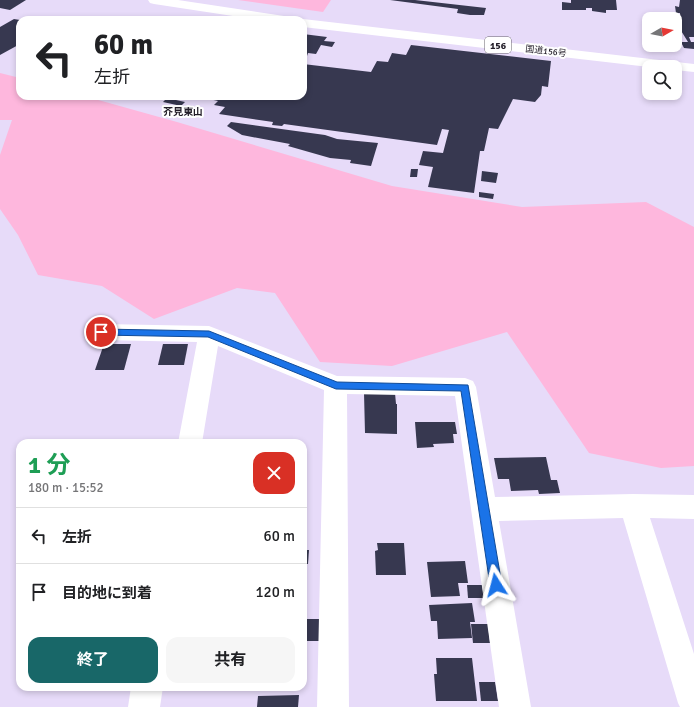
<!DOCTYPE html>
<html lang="ja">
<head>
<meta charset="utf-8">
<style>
	:root { --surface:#fff; --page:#f6f6f6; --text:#202124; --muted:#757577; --line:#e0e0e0; --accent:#186768 }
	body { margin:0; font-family:Signika,"Noto Sans JP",sans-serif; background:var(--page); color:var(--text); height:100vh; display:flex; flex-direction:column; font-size:15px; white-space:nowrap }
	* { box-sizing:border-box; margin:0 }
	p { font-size:13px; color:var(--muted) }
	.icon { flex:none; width:22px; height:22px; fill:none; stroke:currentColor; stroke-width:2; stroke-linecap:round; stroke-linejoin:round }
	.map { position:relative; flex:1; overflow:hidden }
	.details { position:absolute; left:16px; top:439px; width:291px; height:252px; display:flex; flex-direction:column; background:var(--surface); border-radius:12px; box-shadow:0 2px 6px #0003 }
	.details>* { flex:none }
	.hud { position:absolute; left:16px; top:16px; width:291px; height:84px; border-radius:12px; box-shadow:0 2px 6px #0003; background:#fff; color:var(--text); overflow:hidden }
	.needle { width:26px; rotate:81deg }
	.controls { position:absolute; left:642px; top:12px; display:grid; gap:8px }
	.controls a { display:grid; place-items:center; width:40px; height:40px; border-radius:8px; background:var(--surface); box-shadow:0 2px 6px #0003; font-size:20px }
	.pin { position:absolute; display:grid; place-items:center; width:34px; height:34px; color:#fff; margin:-17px; border:2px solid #fff; border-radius:50%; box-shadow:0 1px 4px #0007 }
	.me { position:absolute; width:44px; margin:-22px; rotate:351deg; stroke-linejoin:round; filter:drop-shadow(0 0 3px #0008) }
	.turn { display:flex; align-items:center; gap:14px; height:84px; padding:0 12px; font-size:18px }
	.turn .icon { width:52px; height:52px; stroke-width:2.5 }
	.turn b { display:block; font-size:28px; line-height:34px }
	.round { display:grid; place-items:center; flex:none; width:42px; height:42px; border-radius:12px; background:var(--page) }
	.head { display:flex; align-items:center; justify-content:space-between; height:68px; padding:0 12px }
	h1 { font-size:24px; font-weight:700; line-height:30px; color:#1e9e55 }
	.button { display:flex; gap:8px; margin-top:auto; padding:8px 12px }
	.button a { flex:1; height:46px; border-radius:12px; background:var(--accent); color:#fff; font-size:16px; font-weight:700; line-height:46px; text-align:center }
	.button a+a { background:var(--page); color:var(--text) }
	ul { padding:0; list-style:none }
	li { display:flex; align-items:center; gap:12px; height:56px; padding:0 12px; border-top:1px solid var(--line) }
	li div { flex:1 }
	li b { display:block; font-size:15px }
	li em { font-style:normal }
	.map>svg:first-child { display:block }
</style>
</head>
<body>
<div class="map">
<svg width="694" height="707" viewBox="0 0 694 707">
	<rect width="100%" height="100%" fill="#e7dbf9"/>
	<g fill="#feb7dd">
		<polygon points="238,0 331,0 323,12"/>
		<polygon points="0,73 20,78 20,96 84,96 177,122 392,186 522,207 646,202 694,227 694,466 661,468 589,453 507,332 392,366 320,362 275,293 237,288 154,319 102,286 38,275 18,235 0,209 0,155 12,120 0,120"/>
	</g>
	<g fill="#373850">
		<polygon points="0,0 26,0 10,10 0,8"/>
		<polygon points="390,0 415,0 486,8 484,15 470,15 457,13 458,9"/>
		<polygon points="571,0 616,0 617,10 606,10 606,13 592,11 592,8 586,8 586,10 562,10 562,2 571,3"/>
		<polygon points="680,0 694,0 694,37 689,37 691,42 694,42 694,49 684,48 681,42 688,42 680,29 676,28 676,16 680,16 680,13 676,13 675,6 679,7"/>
		<polygon points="14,19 20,20 20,44 0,55 0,27"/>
		<polygon points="303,34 327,37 324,41 335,42 332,47 321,45 316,54 308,53 307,56 303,56"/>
		<polygon points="411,45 551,61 548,87 542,86 541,95 535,102 513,99 498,129 489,128 484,151 480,151 474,193 428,187 433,167 419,165 423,151 443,153 449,130 442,129 437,145 284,124 282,126 272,125 273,122 219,114 225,107 214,105 218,101 200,97 303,96 303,64 371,72 377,61 388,62 392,53 406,55"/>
		<polygon points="167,98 185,102 181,106 163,102"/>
		<polygon points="231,122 325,135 337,139 378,143 371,166 350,163 351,160 330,158 288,146 290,144 242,135 227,126"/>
		<polygon points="411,169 418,169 417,177 410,177"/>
		<polygon points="482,171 498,173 496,183 481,181"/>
		<polygon points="479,192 494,194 493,199 479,197"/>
		<polygon points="104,344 131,344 124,370 95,370"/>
		<polygon points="163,344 188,344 184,365 158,365"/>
		<polygon points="364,393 395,393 396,404 397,404 397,434 365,433"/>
		<polygon points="415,422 455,422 457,434 453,434 454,443 433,444 434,447 417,448"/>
		<polygon points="546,457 551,480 557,480 560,493 539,494 538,490 511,491 509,479 498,479 494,458"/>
		<polygon points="377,543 404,543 406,575 376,575 375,551 378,550"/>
		<polygon points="303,550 309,550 308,564 303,564"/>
		<polygon points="465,561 468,583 458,583 460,596 431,597 427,562"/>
		<polygon points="467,585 482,585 484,598 468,598"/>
		<polygon points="472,603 475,622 470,622 472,638 438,639 437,621 431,621 429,605"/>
		<rect x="303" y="619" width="17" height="22"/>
		<polygon points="471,624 488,624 490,643 473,643"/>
		<polygon points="436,658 472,658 477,701 436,701 434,674 437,674"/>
		<polygon points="479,682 495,682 498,701 481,701"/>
		<polygon points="299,695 298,707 257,707 258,696"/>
	</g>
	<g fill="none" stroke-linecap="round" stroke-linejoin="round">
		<g fill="#fff" fill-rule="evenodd">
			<polygon points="101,324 209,326 337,376 465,378 473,381 476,387 495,497 633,494 694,495 694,519 650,518 694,654 694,707 680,707 678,703 623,518 499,521 531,707 499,707 455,396 347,394 349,707 317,707 324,390 218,346 202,443 178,443 197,342 101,340 93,338 90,332 93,326"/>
			<polygon points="131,687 163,687 160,707 128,707"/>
		</g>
		<g fill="#fff" fill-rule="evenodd">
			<polygon points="148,0 178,0 284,16 288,17 290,20 260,20 154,4 150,3"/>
			<polygon points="303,19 694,64 694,72 675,70 675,67 649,67 303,27 303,20 300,20"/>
		</g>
	</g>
	<polygon fill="#1a73e8" stroke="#114b97" points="101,329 209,331 337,382 468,385 502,585 500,589 496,591 492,589 490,585 461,391 336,389 208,337 101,335 97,332"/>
	<g text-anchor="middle" stroke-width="4" stroke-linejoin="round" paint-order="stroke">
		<g font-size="9" fill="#221d28" stroke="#fff">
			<text transform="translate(546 51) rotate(7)" y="3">国道156号</text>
		</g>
		<rect fill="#fff" stroke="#646168" stroke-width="1" x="485" y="37" width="26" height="16" rx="3"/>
		<g font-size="10" font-weight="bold" fill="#221d28">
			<text x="498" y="49">156</text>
		</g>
		<g font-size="10" font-weight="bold" fill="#221d28" stroke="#fff">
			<text x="183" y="115">芥見東山</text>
		</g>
	</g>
</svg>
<div class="controls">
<a><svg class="needle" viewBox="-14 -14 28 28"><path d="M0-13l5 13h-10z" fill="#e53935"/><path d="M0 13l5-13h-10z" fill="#757577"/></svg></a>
<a><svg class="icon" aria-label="search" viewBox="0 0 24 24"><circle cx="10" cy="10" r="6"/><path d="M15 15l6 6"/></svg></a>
</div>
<div class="pin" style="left:101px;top:332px;background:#d93025"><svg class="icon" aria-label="arrive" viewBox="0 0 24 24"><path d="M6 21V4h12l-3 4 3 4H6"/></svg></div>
<svg class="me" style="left:496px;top:585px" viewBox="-20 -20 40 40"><path d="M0-17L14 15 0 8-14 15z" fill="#1a73e8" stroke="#fff" stroke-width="4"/></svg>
<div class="hud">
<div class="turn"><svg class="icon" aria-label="left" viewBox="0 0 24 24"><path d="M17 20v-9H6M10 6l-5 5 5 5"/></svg><div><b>60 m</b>左折</div></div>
</div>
<section class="details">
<div class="head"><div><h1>1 分</h1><p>180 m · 15:52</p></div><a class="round" style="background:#d93025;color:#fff"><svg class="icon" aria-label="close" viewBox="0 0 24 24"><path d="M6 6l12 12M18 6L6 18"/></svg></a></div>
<ul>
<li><svg class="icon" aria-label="left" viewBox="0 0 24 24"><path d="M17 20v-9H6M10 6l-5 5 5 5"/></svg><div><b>左折</b></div><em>60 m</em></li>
<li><svg class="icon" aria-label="arrive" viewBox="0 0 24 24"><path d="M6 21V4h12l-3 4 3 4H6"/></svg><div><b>目的地に到着</b></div><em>120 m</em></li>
</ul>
<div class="button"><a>終了</a><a>共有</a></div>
</section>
</div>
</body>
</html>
